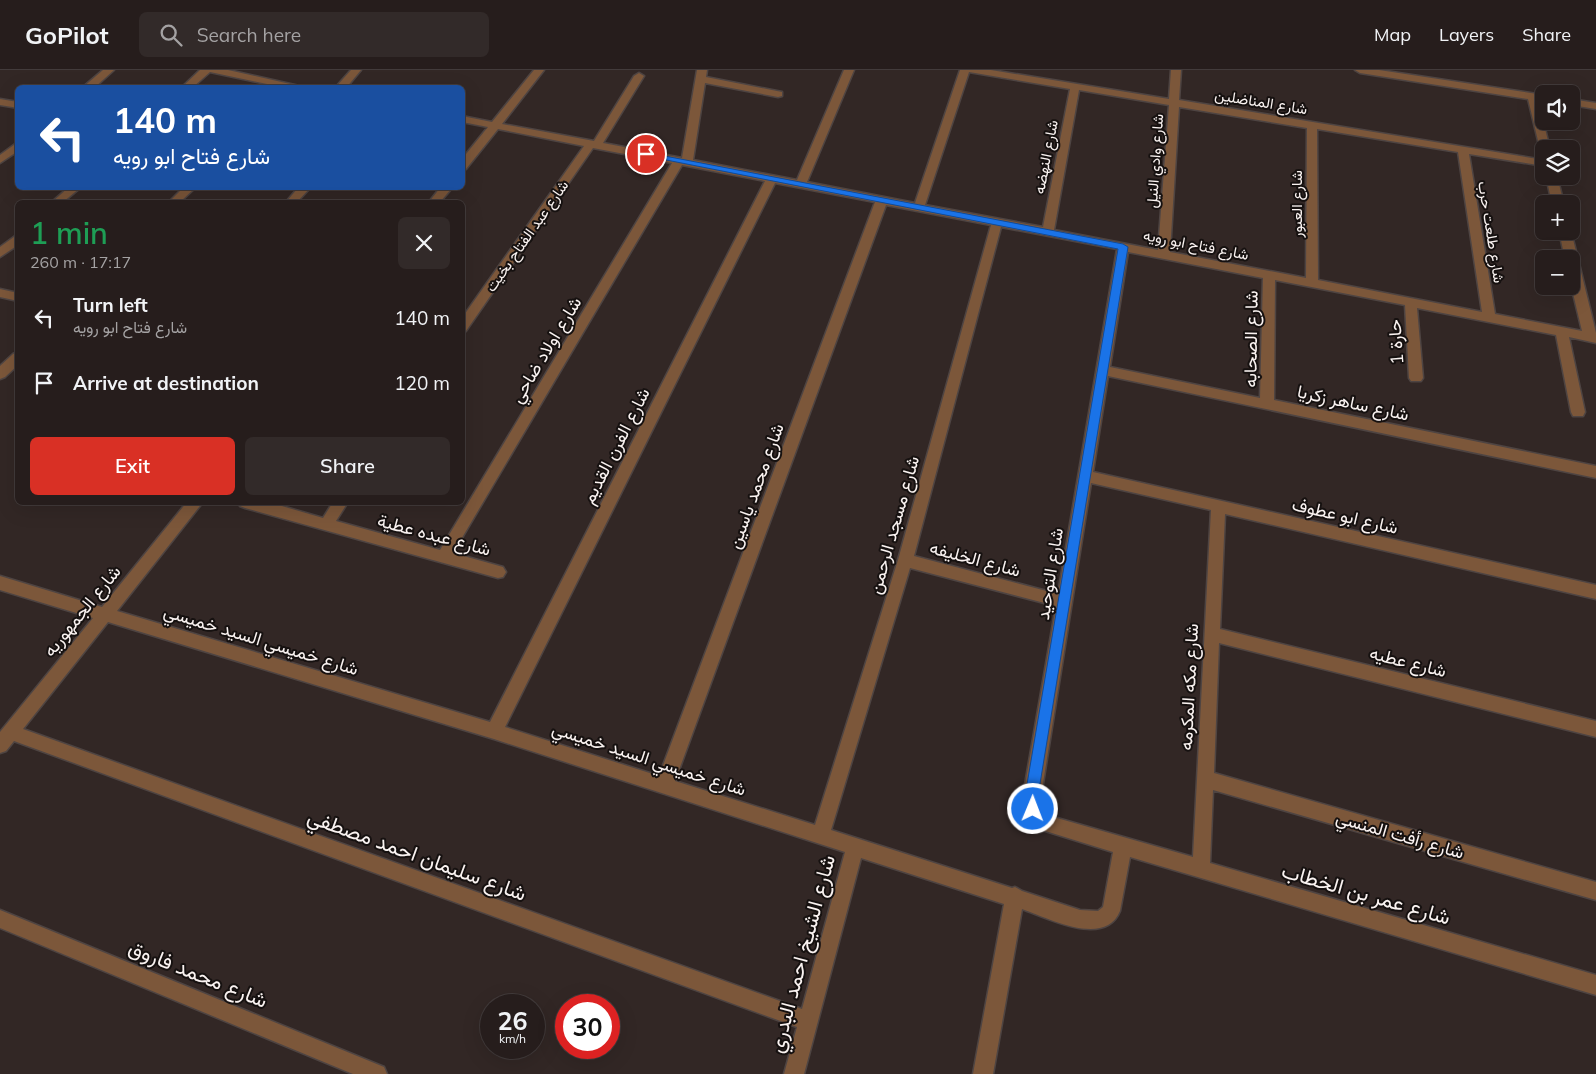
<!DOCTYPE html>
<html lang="en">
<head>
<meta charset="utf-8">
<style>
	:root { --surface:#261d1c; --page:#322a29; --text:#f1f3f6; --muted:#a4a2a3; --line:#423b3b; --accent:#d93025 }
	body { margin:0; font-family:Mulish,Vazirmatn,sans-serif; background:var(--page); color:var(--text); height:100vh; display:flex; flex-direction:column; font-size:19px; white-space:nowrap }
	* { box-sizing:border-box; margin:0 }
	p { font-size:16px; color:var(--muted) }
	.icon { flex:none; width:28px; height:28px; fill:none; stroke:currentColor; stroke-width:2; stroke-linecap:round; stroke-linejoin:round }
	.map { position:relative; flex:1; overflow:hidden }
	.drawer { position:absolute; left:15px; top:130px; width:450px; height:305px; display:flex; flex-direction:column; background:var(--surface); border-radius:8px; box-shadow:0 5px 20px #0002,0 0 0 1px var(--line) }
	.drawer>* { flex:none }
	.guide { position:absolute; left:15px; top:15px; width:450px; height:105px; border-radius:8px; box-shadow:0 5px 20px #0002,0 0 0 1px var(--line); background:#1a4fa0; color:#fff; overflow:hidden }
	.tools { position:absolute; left:1535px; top:15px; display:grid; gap:10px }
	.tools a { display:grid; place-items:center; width:45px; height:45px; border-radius:8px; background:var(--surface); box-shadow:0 5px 20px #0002,0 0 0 1px var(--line); font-size:25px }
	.speed { position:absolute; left:480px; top:924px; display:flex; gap:10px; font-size:25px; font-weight:700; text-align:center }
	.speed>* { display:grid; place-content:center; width:65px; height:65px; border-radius:50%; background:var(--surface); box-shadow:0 5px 20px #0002,0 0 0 1px var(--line); line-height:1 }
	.speed small { font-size:12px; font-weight:400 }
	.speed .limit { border:8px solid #d22; background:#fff; color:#111 }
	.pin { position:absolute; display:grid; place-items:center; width:42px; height:42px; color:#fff; margin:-21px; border:2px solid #fff; border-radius:50%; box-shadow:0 1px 5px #0007 }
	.me { position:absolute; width:55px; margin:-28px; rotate:1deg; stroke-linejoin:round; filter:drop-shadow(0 0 4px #0008) }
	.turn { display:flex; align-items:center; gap:18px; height:105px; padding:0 15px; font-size:22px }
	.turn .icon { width:65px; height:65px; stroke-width:2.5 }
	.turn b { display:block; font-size:35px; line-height:42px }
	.round { display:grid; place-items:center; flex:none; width:52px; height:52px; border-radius:8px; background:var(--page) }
	.summary { display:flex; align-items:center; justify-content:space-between; height:85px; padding:0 15px }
	h1 { font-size:30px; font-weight:600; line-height:38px; color:#1e9e55 }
	.action { display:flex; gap:10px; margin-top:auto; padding:10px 15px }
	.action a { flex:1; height:58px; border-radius:8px; background:var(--accent); color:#fff; font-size:20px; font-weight:600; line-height:58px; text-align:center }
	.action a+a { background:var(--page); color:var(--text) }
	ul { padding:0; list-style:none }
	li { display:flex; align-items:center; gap:15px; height:65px; padding:0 15px }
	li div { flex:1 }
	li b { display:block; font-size:19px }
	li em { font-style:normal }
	header { display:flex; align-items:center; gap:30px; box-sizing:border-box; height:70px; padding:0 25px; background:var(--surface); border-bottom:1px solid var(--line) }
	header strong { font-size:24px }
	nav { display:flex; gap:28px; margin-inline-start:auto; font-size:18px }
	.search { width:350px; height:45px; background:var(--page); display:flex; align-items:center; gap:12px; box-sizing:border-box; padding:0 18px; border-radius:8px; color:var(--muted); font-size:19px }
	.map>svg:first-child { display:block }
</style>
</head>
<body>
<header>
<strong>GoPilot</strong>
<div class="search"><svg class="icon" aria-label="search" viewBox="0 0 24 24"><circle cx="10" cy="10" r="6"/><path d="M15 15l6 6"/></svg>Search here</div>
<nav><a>Map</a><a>Layers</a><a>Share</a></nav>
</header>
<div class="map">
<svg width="1596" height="1004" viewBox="0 0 1596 1004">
	<rect width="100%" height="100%" fill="#322725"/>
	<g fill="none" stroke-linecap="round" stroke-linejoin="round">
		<g stroke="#4e4442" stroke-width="3">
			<g id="minor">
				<polygon points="103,0 114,0 94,18 82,18"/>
				<polygon points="200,0 228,0 308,18 286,18 210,2 192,18 181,18"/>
				<polygon points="351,0 361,0 346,18 335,18"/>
				<path d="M534,0H544L502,54L594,71L634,6L639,3L644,6L603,73L677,87L682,88L697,0H707L706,7L782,22V26L778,27L705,13L693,90L797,110L844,0H854L807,112L915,133L960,0H991L1169,29L1171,0H1181L1179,30L1544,90V96L1469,84L1495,244L1582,261L1571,215V189H1565L1559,161H1571L1596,263V273L1569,267L1585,342L1583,346H1573L1571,342L1556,265L1417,238L1423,308L1421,311H1411L1409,308L1405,235L1275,210L1274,330L1596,396V408L1108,306L1093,402L1596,515V529L1225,444L1220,559L1596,651V667L1219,573L1214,703L1596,812V830L1213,720L1210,793L1596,905V925L1130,787L1120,841C1105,878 1048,848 1022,839L993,1004H973L1004,834L861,788L804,1004H784L797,957L14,671L6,681L0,683V662L93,548L0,520V506L102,537L187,432H203L117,541L490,652L765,111L682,95L453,483L503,497L506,502L503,507L498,508L245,438L240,436L238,432H268L323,448L333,432H348L336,451L440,480L672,93L593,78L466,261L462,262V248L584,76L498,59L466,99L462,100V89L488,57L462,52V46L492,52ZM969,2L1070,19L1043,157L925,135ZM1079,20L1169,35L1158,180L1054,160ZM1179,37L1307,58L1306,208L1170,182ZM1317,59L1458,82L1482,242L1318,210ZM775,113L875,132L659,706L505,657ZM886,135L991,155L898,490L815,755L675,711ZM1001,157L1117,179L1058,524L914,486ZM1128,182L1263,208L1260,328L1110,297ZM1091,413L1211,440L1193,787L1050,746L1042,738L1041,726ZM910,498L1056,536L1023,726C1025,739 1028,751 1039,759L1113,782L1103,837L1098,841L1080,840L1022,821L1015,817L1012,818L831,760ZM108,552L494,669L845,782L802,939L23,659Z"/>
				<polygon points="1355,0 1379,0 1544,25 1544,31 1538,30 1550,79 1544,79 1544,82 1540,79 1528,29 1360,3"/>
				<polygon points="0,29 18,32 18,38 0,35"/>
				<polygon points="1571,29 1596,33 1596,39 1571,35"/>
				<polygon points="18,72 18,81 0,93 0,85"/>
				<polygon points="1546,106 1557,106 1564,134 1552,134"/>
				<polygon points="68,118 80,118 63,132 52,132"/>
				<polygon points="183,118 195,118 180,132 169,132"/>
				<polygon points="298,118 310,118 297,132 286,132"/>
				<polygon points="440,118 452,118 440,132 429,132"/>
				<polygon points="18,164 18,175 0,187 0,177"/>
				<polygon points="0,219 18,223 18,231 0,227"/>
				<polygon points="18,282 18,295 5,307 0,309 0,296 13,284"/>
				<polygon points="0,840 384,997 387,1004 353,1004 0,858"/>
			</g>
		</g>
		<use href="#minor" fill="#7c573a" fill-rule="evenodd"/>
	</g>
	<polygon fill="#1a73e8" stroke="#114b97" points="644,82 1123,174 1128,177 1038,726 1040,739 1038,743 1033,745 1028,743 1025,726 1118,179 646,86 644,86"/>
	<g text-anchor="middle" stroke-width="4" stroke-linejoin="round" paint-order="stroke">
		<g font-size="15" fill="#faf3f1" stroke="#161110">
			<text transform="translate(1261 32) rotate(9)" y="5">شارع المناضلين</text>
			<text transform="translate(1046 87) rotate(-79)" y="5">شارع النهضه</text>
			<text transform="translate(1155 91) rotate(-86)" y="5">شارع وادي النيل</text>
			<text transform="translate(1297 134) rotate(-90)" y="5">شارع العبور</text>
			<text transform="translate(1491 162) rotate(81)" y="5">شارع طلعت حرب</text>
			<text transform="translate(527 166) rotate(-55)" y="5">شارع عبد الفتاح بخيت</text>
			<text transform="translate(1196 175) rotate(11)" y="5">شارع فتاح ابو رويه</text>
		</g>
		<g font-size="18" fill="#faf3f1" stroke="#161110">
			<text transform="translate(1251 269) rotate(-89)" y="6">شارع الصحابه</text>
			<text transform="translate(1396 272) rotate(-94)" y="6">حارة 1</text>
			<text transform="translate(546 280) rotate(-59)" y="6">شارع اولاد ضاحي</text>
			<text transform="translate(1353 333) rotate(12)" y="6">شارع ساهر زكريا</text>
			<text transform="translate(616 376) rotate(-63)" y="6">شارع الفرن القديم</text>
			<text transform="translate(756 416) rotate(-70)" y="6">شارع محمد ياسين</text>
			<text transform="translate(1345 446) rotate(13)" y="6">شارع ابو عطوف</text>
			<text transform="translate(894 455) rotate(-74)" y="6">شارع مسجد الرحمن</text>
			<text transform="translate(434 465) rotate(15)" y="6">شارع عبده عطية</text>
			<text transform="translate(975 489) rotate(15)" y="6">شارع الخليفه</text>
			<text transform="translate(1050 504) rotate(-81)" y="6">شارع التوحيد</text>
			<text transform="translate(82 541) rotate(-51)" y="6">شارع الجمهوريه</text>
			<text transform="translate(261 570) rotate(17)" y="6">شارع خميسي السيد خميسي</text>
			<text transform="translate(1408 592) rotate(14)" y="6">شارع عطيه</text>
			<text transform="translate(1189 617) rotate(-87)" y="6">شارع مكه المكرمه</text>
			<text transform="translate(649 689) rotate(18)" y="6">شارع خميسي السيد خميسي</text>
			<text transform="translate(1400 765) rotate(16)" y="6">شارع رأفت المنسي</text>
		</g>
		<g font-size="21" fill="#faf3f1" stroke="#161110">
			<text transform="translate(417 785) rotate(20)" y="7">شارع سليمان احمد مصطفي</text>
			<text transform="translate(1366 824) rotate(16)" y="7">شارع عمر بن الخطاب</text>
			<text transform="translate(802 884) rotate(-75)" y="7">شارع الشيخ احمد البدري</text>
			<text transform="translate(198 904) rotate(22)" y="7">شارع محمد فاروق</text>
		</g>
	</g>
</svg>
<div class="tools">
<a><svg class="icon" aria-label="sound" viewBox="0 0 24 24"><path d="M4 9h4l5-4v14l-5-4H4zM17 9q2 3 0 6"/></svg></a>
<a><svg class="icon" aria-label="layers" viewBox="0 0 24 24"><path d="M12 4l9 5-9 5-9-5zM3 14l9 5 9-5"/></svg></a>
<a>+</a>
<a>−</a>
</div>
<div class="speed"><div>26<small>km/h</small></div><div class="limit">30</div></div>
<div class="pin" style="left:646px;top:84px;background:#d93025"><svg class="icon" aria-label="arrive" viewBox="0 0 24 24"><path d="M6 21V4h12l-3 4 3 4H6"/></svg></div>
<svg class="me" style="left:1033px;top:739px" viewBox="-20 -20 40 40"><circle r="17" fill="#1a73e8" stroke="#fff" stroke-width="3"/><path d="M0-11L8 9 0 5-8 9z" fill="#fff"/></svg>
<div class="guide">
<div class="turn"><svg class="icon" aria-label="left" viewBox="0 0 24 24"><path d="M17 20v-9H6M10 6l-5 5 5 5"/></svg><div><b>140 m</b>شارع فتاح ابو رويه</div></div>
</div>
<section class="drawer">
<div class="summary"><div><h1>1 min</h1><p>260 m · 17:17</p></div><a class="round"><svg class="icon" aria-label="close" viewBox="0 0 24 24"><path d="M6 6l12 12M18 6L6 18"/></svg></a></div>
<ul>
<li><svg class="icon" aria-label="left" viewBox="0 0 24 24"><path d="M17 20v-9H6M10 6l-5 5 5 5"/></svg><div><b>Turn left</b><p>شارع فتاح ابو رويه</p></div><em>140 m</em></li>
<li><svg class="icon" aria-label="arrive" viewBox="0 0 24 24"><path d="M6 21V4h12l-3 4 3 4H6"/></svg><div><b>Arrive at destination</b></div><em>120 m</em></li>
</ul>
<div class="action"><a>Exit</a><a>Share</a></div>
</section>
</div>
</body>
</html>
